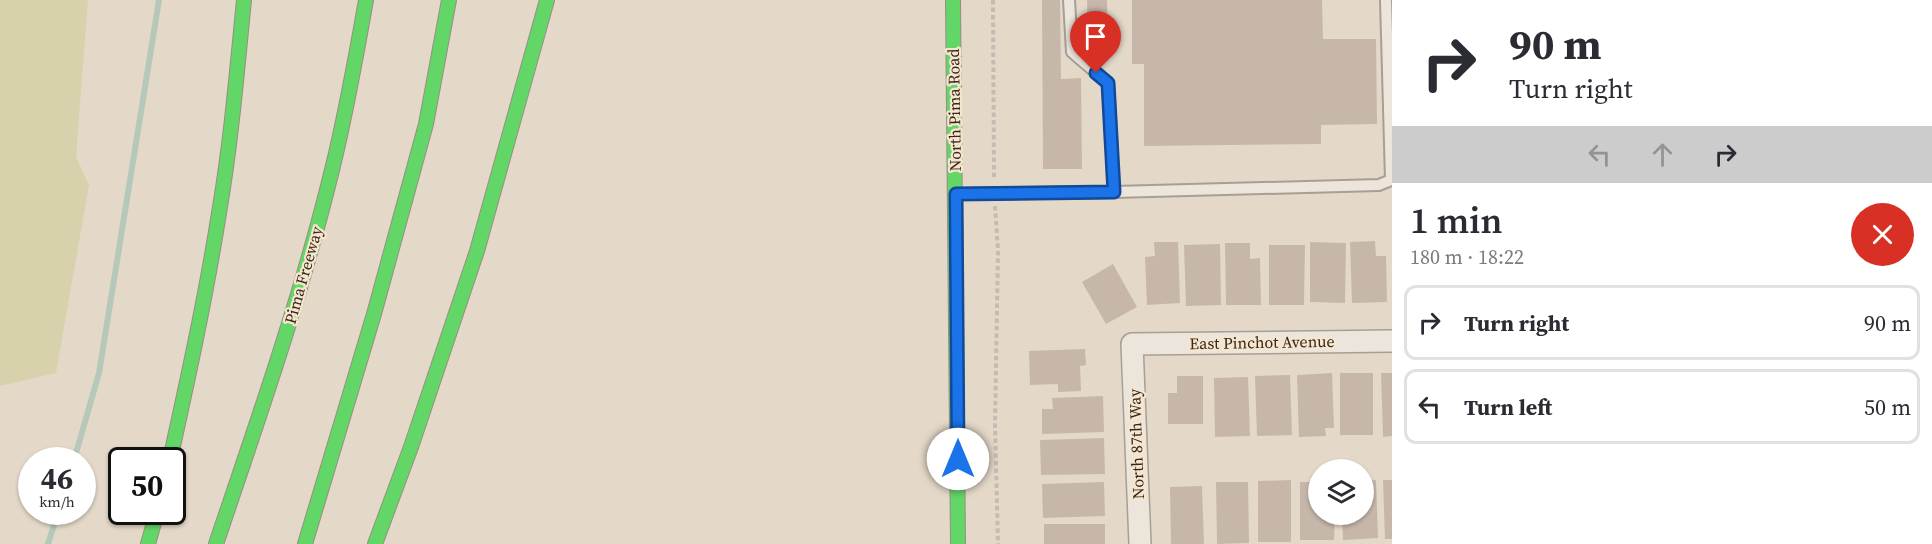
<!DOCTYPE html>
<html lang="en">
<head>
<meta charset="utf-8">
<style>
	:root { --surface:#fff; --page:#f2f2f3; --text:#2b2b33; --muted:#7c7c81; --line:#e1e1e2 }
	body { margin:0; font-family:"Source Serif 4",serif; background:var(--page); color:var(--text); height:100vh; display:flex; flex-direction:column; font-size:22px; white-space:nowrap }
	* { box-sizing:border-box; margin:0 }
	p { font-size:20px; color:var(--muted) }
	.icon { flex:none; width:33px; height:33px; fill:none; stroke:currentColor; stroke-width:2; stroke-linecap:round; stroke-linejoin:round }
	.map { position:relative; flex:1; overflow:hidden }
	.side { display:flex; flex-direction:column; background:var(--surface); width:540px }
	.side>* { flex:none }
	.top-card { background:#fff; color:var(--text); overflow:hidden }
	.fabs { position:absolute; left:1308px; top:459px; display:grid; gap:12px }
	.fabs a { display:grid; place-items:center; width:66px; height:66px; border-radius:50%; background:var(--surface); box-shadow:0 2px 4px #0004; font-size:30px }
	.speed { position:absolute; left:18px; top:447px; display:flex; gap:12px; font-size:30px; font-weight:700; text-align:center }
	.speed>* { display:grid; place-content:center; width:78px; height:78px; border-radius:50%; background:var(--surface); box-shadow:0 2px 4px #0004; line-height:1 }
	.speed small { font-size:15px; font-weight:400 }
	.speed .limit { border:3px solid #111; border-radius:9px; background:#fff; color:#111 }
	.pin { position:absolute; display:grid; place-items:center; width:51px; height:51px; color:#fff; margin:-62px -26px; border-radius:50% 50% 50% 0; rotate:-45deg; box-shadow:0 0 6px #0007 }
	.pin .icon { rotate:45deg }
	.me { position:absolute; width:66px; margin:-33px; rotate:0deg; stroke-linejoin:round; filter:drop-shadow(0 0 4px #0008) }
	.turn { display:flex; align-items:center; gap:21px; height:126px; padding:0 18px; font-size:27px }
	.turn .icon { width:78px; height:78px; stroke-width:2.5 }
	.turn b { display:block; font-size:42px; line-height:51px }
	.lanes { display:flex; align-items:center; height:57px; padding:0 18px; background:#0003; justify-content:center; gap:30px; direction:ltr }
	.lanes .off { opacity:.35 }
	.round { display:grid; place-items:center; flex:none; width:63px; height:63px; border-radius:32px; background:var(--page) }
	.overview { display:flex; align-items:center; justify-content:space-between; height:102px; padding:0 18px }
	h1 { font-size:36px; font-weight:600; line-height:45px }
	ul { padding:0; list-style:none }
	li { display:flex; align-items:center; gap:18px; height:75px; margin:0 12px 9px; padding:0 6px; border:3px solid var(--line); border-radius:12px }
	li div { flex:1 }
	li b { display:block; font-size:22px }
	li em { font-style:normal }
	main { display:flex; flex:1; min-height:0 }
	.map>svg:first-child { display:block }
</style>
</head>
<body>
<main>
<div class="map">
<svg width="1392" height="544" viewBox="0 0 1392 544">
	<rect width="100%" height="100%" fill="#e4d9c9"/>
	<polygon fill="#d7d2ab" points="0,0 88,0 76,157 89,185 56,373 0,386"/>
	<g fill="none" stroke-linecap="round" stroke-linejoin="round">
		<g stroke="#b6c8ba" stroke-width="6">
			<polyline points="74,460 99,373 159,0"/>
			<polyline points="48,544 58,512"/>
		</g>
	</g>
	<g fill="#c7b7aa">
		<polygon points="1042,0 1060,0 1061,79 1081,78 1082,169 1043,169"/>
		<polygon points="1087,0 1107,0 1108,52 1088,52"/>
		<polygon points="1132,0 1322,0 1323,39 1376,39 1377,124 1321,125 1321,144 1144,146 1144,64 1132,64"/>
		<polygon points="1375,241 1376,256 1386,256 1387,302 1352,303 1350,242"/>
		<polygon points="1154,242 1178,242 1180,303 1147,305 1145,257 1155,256"/>
		<polygon points="1310,242 1346,243 1345,303 1310,302"/>
		<polygon points="1225,243 1250,243 1250,259 1260,258 1261,305 1226,305"/>
		<polygon points="1220,244 1221,305 1186,306 1184,245"/>
		<polygon points="1269,245 1305,245 1304,305 1269,305"/>
		<polygon points="1113,264 1137,307 1106,324 1082,282"/>
		<polygon points="1085,349 1086,365 1080,366 1081,391 1058,392 1058,384 1030,385 1029,351"/>
		<polygon points="1332,373 1334,428 1325,428 1326,436 1299,437 1297,375"/>
		<rect x="1340" y="373" width="33" height="62"/>
		<polygon points="1381,373 1392,373 1392,436 1383,437"/>
		<polygon points="1290,375 1292,435 1257,436 1255,376"/>
		<polygon points="1177,376 1203,376 1203,424 1168,424 1168,393 1177,393"/>
		<polygon points="1248,377 1250,436 1215,437 1214,378"/>
		<polygon points="1103,396 1104,432 1042,434 1042,409 1053,409 1052,398"/>
		<polygon points="1104,438 1105,474 1041,475 1040,440"/>
		<polygon points="1291,480 1291,542 1258,542 1258,481"/>
		<polygon points="1376,480 1378,538 1343,540 1342,514 1364,514 1364,481"/>
		<polygon points="1383,480 1392,480 1392,539 1385,539"/>
		<polygon points="1104,482 1105,516 1043,518 1042,484"/>
		<polygon points="1216,482 1248,482 1249,543 1217,544"/>
		<polygon points="1300,482 1318,482 1318,514 1335,514 1334,540 1300,540"/>
		<polygon points="1202,486 1204,544 1171,544 1170,487"/>
		<rect x="1044" y="524" width="61" height="20"/>
	</g>
	<g fill="none" stroke-linecap="round" stroke-linejoin="round">
		<g stroke="#a89e93" stroke-width="14">
			<g id="lane">
				<polyline points="1069,0 1072,52 1108,83 1114,192"/>
				<polyline points="956,194 1114,192 1379,185 1391,180 1386,0"/>
			</g>
		</g>
		<g stroke="#a89e93" stroke-width="24">
			<polyline id="street" points="1140,544 1132,344 1392,341"/>
		</g>
		<g stroke="#988e83" stroke-width="16">
			<g id="fast">
				<polyline points="953,0 958,544"/>
				<path d="M170,460C188,378 206,296 219,213C231,143 237,71 244,0"/>
				<polyline points="148,544 157,512"/>
				<path d="M216,544C258,420 301,297 332,170C346,114 356,57 366,0"/>
				<polyline points="305,544 374,314 426,124 449,0"/>
				<polyline points="375,544 411,447 477,251 547,0"/>
			</g>
		</g>
		<g stroke="#c3bcb3" stroke-width="4" stroke-dasharray="4.5 3" stroke-linecap="butt">
			<polyline points="993,0 994,180"/>
			<polyline points="995,206 998,250 995,424 998,544"/>
		</g>
		<use href="#lane" stroke="#ebe5dc" stroke-width="10"/>
		<use href="#street" stroke="#ebe5dc" stroke-width="21"/>
		<use href="#fast" stroke="#63d668" stroke-width="14"/>
	</g>
	<g fill="none" stroke-linecap="round" stroke-linejoin="round">
		<g stroke="#114b97" stroke-width="15">
			<polyline id="route" points="958,459 956,194 1114,192 1108,83 1096,73"/>
		</g>
		<use href="#route" stroke="#1a73e8" stroke-width="10"/>
	</g>
	<g text-anchor="middle" stroke-width="4.5" stroke-linejoin="round" paint-order="stroke">
		<g font-size="16" fill="#36261c" stroke="#f6e6ce">
			<text transform="translate(954 110) rotate(-91)" y="6">North Pima Road</text>
			<text transform="translate(303 275) rotate(-74)" y="6">Pima Freeway</text>
			<text transform="translate(1262 342) rotate(-1)" y="6">East Pinchot Avenue</text>
			<text transform="translate(1136 444) rotate(-92)" y="6">North 87th Way</text>
		</g>
	</g>
</svg>
<div class="fabs">
<a><svg class="icon" aria-label="layers" viewBox="0 0 24 24"><path d="M12 4l9 5-9 5-9-5zM3 14l9 5 9-5"/></svg></a>
</div>
<div class="speed"><div>46<small>km/h</small></div><div class="limit">50</div></div>
<div class="pin" style="left:1096px;top:73px;background:#d93025"><svg class="icon" aria-label="arrive" viewBox="0 0 24 24"><path d="M6 21V4h12l-3 4 3 4H6"/></svg></div>
<svg class="me" style="left:958px;top:459px" viewBox="-20 -20 40 40"><circle r="19" fill="#fff"/><path d="M0-13L10 11 0 6-10 11z" fill="#1a73e8"/></svg>
</div>
<section class="side">
<div class="top-card">
<div class="turn"><svg class="icon" aria-label="right" viewBox="0 0 24 24"><path d="M7 20v-9h11M14 6l5 5-5 5"/></svg><div><b>90 m</b>Turn right</div></div>
<div class="lanes"><svg class="icon off" aria-label="left" viewBox="0 0 24 24"><path d="M17 20v-9H6M10 6l-5 5 5 5"/></svg><svg class="icon off" aria-label="ahead" viewBox="0 0 24 24"><path d="M12 20V5M6 11l6-6 6 6"/></svg><svg class="icon" aria-label="right" viewBox="0 0 24 24"><path d="M7 20v-9h11M14 6l5 5-5 5"/></svg></div>
</div>
<div class="overview"><div><h1>1 min</h1><p>180 m · 18:22</p></div><a class="round" style="background:#d93025;color:#fff"><svg class="icon" aria-label="close" viewBox="0 0 24 24"><path d="M6 6l12 12M18 6L6 18"/></svg></a></div>
<ul>
<li><svg class="icon" aria-label="right" viewBox="0 0 24 24"><path d="M7 20v-9h11M14 6l5 5-5 5"/></svg><div><b>Turn right</b></div><em>90 m</em></li>
<li><svg class="icon" aria-label="left" viewBox="0 0 24 24"><path d="M17 20v-9H6M10 6l-5 5 5 5"/></svg><div><b>Turn left</b></div><em>50 m</em></li>
</ul>
</section>
</main>
</body>
</html>
